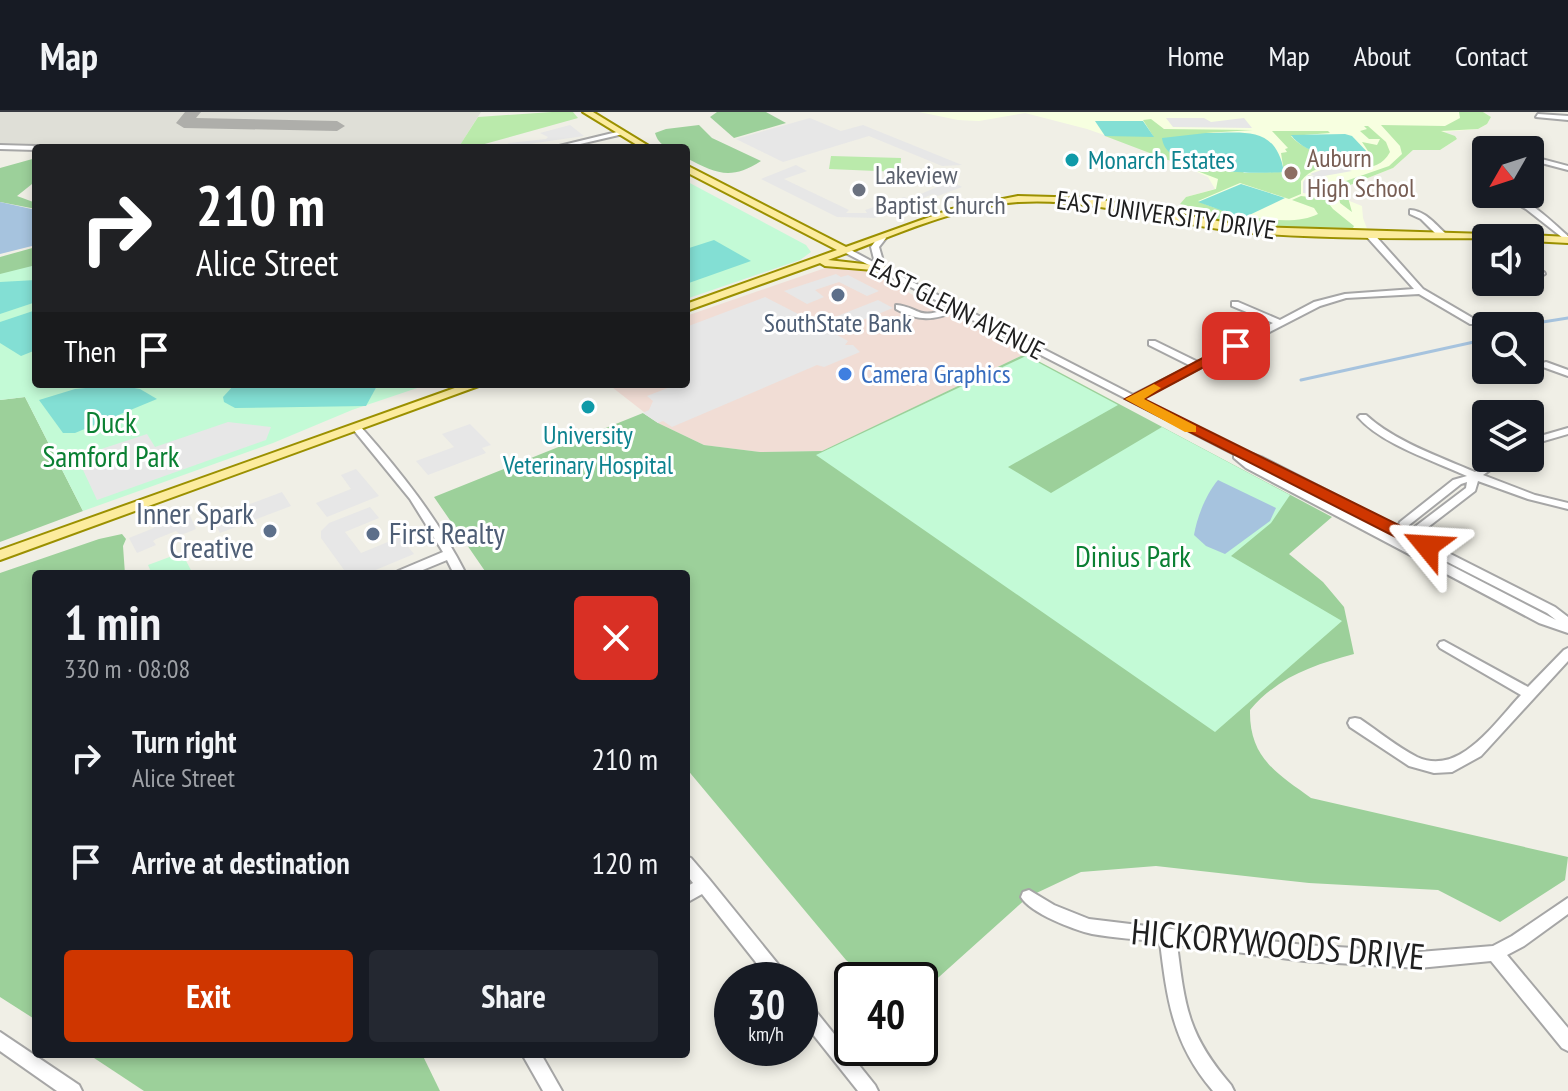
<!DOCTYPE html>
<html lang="en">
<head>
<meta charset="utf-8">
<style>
	:root { --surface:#171b24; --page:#242831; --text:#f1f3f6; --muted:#9ea1a6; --line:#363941; --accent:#cf3600 }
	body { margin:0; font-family:"PT Sans Narrow",sans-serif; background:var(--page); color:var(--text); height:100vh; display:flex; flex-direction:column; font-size:30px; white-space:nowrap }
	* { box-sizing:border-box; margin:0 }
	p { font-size:26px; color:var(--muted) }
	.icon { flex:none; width:44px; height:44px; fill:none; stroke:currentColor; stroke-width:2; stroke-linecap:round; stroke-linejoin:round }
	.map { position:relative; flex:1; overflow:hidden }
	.side { position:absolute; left:32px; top:458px; width:658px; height:488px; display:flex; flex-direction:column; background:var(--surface); border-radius:8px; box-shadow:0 4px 12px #0003 }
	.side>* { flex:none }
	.guide { position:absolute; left:32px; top:32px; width:658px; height:244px; border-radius:8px; box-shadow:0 4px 12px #0003; background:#202124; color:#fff; overflow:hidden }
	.needle { width:52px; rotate:231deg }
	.fabs { position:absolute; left:1472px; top:24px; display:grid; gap:16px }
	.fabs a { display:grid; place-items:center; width:72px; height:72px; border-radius:8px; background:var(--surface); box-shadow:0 4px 12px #0003; font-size:40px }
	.speed { position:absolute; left:714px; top:850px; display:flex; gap:16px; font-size:40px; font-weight:700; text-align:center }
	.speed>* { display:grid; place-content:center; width:104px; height:104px; border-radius:50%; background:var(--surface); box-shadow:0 4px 12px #0003; line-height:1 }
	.speed small { font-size:20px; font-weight:400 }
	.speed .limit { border:4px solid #111; border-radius:12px; background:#fff; color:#111 }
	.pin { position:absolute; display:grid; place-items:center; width:68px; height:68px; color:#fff; margin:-34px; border-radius:16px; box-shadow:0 4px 12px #0006 }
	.me { position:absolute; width:88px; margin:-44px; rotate:297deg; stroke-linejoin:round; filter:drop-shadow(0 0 6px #0008) }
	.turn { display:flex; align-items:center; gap:28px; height:168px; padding:0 32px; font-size:36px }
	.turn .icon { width:104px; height:104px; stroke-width:2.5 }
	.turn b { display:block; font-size:56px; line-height:68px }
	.then { display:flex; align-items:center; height:76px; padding:0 32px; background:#0003; gap:16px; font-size:30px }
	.round { display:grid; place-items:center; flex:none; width:84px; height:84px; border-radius:8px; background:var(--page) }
	.overview { display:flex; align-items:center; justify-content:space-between; height:136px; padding:0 32px }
	h1 { font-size:48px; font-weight:600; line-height:60px }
	.primary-button { display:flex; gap:16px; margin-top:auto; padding:16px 32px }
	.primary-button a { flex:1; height:92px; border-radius:8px; background:var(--accent); color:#fff; font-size:32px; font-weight:600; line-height:92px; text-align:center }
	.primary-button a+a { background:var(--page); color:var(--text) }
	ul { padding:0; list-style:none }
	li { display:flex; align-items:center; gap:24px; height:104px; padding:0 32px }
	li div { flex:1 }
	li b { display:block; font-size:30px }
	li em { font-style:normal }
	header { display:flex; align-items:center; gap:48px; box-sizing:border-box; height:112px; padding:0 40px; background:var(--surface); border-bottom:2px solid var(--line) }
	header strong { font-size:38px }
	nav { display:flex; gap:44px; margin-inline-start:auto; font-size:28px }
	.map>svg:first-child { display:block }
</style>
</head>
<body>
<header>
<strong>Map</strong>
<nav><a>Home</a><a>Map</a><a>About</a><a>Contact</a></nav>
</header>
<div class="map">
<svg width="1568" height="979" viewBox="0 0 1568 979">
	<rect width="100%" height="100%" fill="#f0efe6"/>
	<polygon fill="#f1ddd5" points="834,153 860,155 1025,242 822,339 760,340 704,333 658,311 608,272 686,272 686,204"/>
	<polygon fill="#f7ffe0" points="919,0 1483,0 1491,5 1487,12 1478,17 1443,20 1457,27 1440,38 1413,38 1393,56 1345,75 1347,88 1362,94 1363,106 1369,122 1269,119 1206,112 1207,100 1180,92 1186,85 1215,77 1208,65 1147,38 1087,17 1025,1 979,9 958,8"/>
	<polygon fill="#dfdfd7" points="0,0 481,0 458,36 184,36 0,31"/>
	<g fill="#baeaab">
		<polygon points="552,0 573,0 578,6 470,36 458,36 478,5"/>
		<polygon points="1459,0 1483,0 1491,5 1487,12 1478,17 1441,19 1455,24 1457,27 1440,38 1413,38 1393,56 1345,75 1352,100 1340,91 1338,76 1343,70 1389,54 1402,42 1400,34 1381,13 1445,14 1460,6"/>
		<path d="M1151,7L1164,17L1253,18L1206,21L1244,61L1284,60L1281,41L1287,40L1285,37L1288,36L1272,19H1328L1330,21L1291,24C1309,45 1345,46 1372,45L1362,30L1377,33L1380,27H1369L1360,19L1367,17L1364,14H1368L1386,30L1390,40C1371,75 1327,36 1301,69V82L1289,87L1240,71L1198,89C1225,102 1290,117 1318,102L1314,96L1292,88L1301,84L1325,87L1333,97L1354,114L1353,116L1259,115L1206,108L1207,100L1180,92L1186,85L1216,77L1218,67L1105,24H1153L1143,8Z"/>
		<polygon points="831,44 901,46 900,60 829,57"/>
	</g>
	<g fill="#9cd09a">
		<polygon points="717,0 766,0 786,11 734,26 710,5"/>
		<path d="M699,13L712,26L761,49C730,69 716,61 686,46V36C671,36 660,37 655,21L666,17Z"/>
		<polygon points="36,46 32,72 17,84 36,91 36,97 0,90 0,56"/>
		<polygon points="36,135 36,166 0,170 0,145"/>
		<path d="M1025,242L1332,405L1289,442L1323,470L1344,495L1354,542C1313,553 1278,565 1250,598C1249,645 1276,661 1311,686L1568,745L1565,768L1500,810L1438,778L1309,771L1156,754L1081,760L1028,785L920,882V868H869L846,848L686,656V462H487L434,385L643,301L658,311L704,333L760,340L822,339Z"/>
		<polygon points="25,285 83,399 0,430 0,288"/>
		<polygon points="122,422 126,427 123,434 125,462 36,462 36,908 0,885 0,461 99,427"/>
		<polygon points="88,942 422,942 440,979 144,979"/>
	</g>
	<g fill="#c3fad6">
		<polygon points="686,69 806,133 811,140 800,148 686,187"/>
		<polygon points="36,153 36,272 429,272 352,298 273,331 83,399 25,285 0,288 0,162"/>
		<polygon points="1026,244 1118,293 1008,355 1051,381 1162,315 1290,383 1271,411 1231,444 1342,509 1215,620 816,343"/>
		<polygon points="175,443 183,443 193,462 152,462 148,453"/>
	</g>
	<g fill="#83dfd4">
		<polygon points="1095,9 1143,9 1154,25 1105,24"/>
		<path d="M1206,21C1244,21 1276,13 1284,60C1257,62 1166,63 1162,26Z"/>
		<path d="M1345,22L1352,24L1371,44C1346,46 1308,46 1291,23Z"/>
		<polygon points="1241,72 1285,86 1243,106 1198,90"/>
		<polygon points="714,128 751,149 686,172 686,137"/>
		<polygon points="36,168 36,190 0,202 0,170"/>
		<polygon points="36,198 36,238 21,244 0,231 0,210"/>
		<polygon points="235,272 378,272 366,294 235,296 224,290 223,285"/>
		<polygon points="117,273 140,277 157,287 75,321 63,321 39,288 75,277"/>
	</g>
	<g fill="#e7e7e7">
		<polygon points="810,6 841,19 863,13 962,53 942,54 869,24 783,50 736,27"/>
		<polygon points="1166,6 1204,6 1211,10 1244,6 1252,16 1173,15"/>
		<polygon points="570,13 584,24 502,36 509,31 546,27 548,25 540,21"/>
		<polygon points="796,53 807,59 784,67 849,98 846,101 867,101 865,98 904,85 909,87 951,69 962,75 938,84 933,82 875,106 837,105 761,67"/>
		<polygon points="1335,53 1352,59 1324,64 1328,67 1323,72 1317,72 1324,84 1303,81 1303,70 1308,63 1315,64 1310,62"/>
		<polygon points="836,162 841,165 848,163 879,179 867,184 839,170 815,178 824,185 807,192 784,179"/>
		<polygon points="765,185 808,207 806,210 815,215 821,214 848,229 845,233 853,233 860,240 824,255 817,253 672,315 663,309 658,311 643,301 649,298 653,289 647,284 678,272 686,272 686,215"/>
		<polygon points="878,188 893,196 850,213 835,205"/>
		<polygon points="228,310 271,315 266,328 97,388 77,345 147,322 155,335"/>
		<polygon points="470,312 491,333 482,336 486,341 428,363 416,349 454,335 442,322"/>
		<polygon points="356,357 379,384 327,405 316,391 351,377 341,363"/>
		<polygon points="282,380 291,394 220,421 212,406"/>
		<polygon points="370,395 379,406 345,420 361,441 400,425 414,442 366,462 347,462 321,426 321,419 329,411"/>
		<polygon points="188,399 196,417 181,423 176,419 156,427 153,429 156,433 137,441 129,426 154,416 153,412"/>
	</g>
	<g fill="#a6c3de">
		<polygon points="0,90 36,98 36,133 0,142"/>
		<path d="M1218,368L1276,396L1270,409L1225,442L1206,434L1194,423C1197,405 1206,382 1218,368Z"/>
	</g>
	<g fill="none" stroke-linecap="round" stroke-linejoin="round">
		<g stroke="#a6c3de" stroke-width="3">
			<polyline points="1518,214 1568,206"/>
			<polyline points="1301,268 1474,230 1486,224"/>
		</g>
		<polygon fill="#aeaeaa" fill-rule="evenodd" points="185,0 201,0 196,6 337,9 345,14 337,19 184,16 176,11"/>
		<g stroke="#a6a6a6" stroke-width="4">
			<g id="minor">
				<polygon points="1538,2 1568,4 1568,8 1536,5"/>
				<polygon points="621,19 623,22 563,36 551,36"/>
				<polygon points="0,33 36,34 39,36 36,36 36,38 0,37"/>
				<polygon points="1530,44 1568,54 1568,58 1530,48"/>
				<polygon points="1474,72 1486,74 1486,78 1474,74"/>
				<path d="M1500,82C1526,82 1549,108 1568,124V130L1526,97Z"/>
				<path d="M1410,98C1425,99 1434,111 1445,121V125H1439L1421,107L1410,102Z"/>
				<path d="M1366,120H1372L1423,177L1476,208V212H1470L1419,182L1346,186L1320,194L1140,287L1233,335L1263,346L1398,415L1400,410L1453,368L1467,364C1434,349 1381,332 1358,305L1360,303H1366C1394,329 1440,345 1475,360L1495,346H1507L1483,363L1535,383L1568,391V397L1528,387L1478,369L1475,379L1419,422L1415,424L1555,495L1568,505V521L1539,511L1246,356L1234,346V342L955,199C934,209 917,209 896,197V193C920,195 918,210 949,195L842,139L849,137L875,151L871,135L879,124H885L886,126L879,135L885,156L1133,283L1191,254L1149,233V229H1155L1198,250L1273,211L1232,194V190H1238L1280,208L1314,190L1345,182L1414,177L1366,124ZM1249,348L1547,501L1556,508L1254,352ZM1467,370L1466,376L1412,417H1408L1409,413L1461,372Z"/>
				<polygon points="1530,154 1544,160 1545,162 1541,164 1530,159"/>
				<polygon points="1546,250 1568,258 1568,264 1543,255 1543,251"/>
				<path d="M357,313L360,314C401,360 438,407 466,462H454L447,448L413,462H396L398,459L443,440L410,387L352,316Z"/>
				<polygon points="1568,316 1568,322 1530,333 1530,327"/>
				<path d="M1444,529L1528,575L1564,538L1568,536V549L1481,644L1452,660L1434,661L1409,654L1350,615L1348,611L1350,607L1355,606L1360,607C1378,619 1397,635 1417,645C1460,665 1495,610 1521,583L1440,536L1438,533L1440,530Z"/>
				<polygon points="686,744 691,746 709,767 786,862 788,868 770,868 702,782 686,791 686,775 693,771 686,762"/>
				<path d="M1029,778L1054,793L1089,807L1304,833L1419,840L1493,834L1512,824L1568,786V802L1524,834L1507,843L1568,916V939L1562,936L1491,849L1419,856L1304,849L1177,832C1185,896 1188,923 1231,973L1234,979H1213C1173,933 1167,888 1160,830C1138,827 1114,826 1092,822C1074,818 1030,801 1021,785L1023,780Z"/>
				<polygon points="800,885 806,887 875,973 878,979 858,979 800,906"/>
				<polygon points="0,920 79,973 82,979 57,979 0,939"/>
				<polygon points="522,942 541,942 562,979 543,979"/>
			</g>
		</g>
		<g stroke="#9b9000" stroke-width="4">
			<g id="major">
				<polygon points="583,0 593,0 652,36 642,36"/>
				<path d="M686,53L846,135L952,97L1018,84L1090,86L1251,115L1520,123L1525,126L1530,123L1568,125V131L1530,129V126C1440,126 1345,128 1253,121C1174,115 1099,85 1019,90C954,94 889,126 828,148L881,154L886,157L885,159L825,154L820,151L686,199V192L837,138L686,60Z"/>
				<polygon points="466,272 484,272 0,448 0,438"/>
			</g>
		</g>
		<use href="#minor" fill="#fff" fill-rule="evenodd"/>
		<use href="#major" fill="#fcec9e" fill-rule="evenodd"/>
	</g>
	<polygon fill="#cf3600" stroke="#872300" stroke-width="2" points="1231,231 1243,234 1144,287 1433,430 1436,434 1433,438 1421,438 1125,287"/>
	<polygon fill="#f59e0b" points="1154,272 1161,276 1144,287 1196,314 1196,320 1185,320 1125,287"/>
	<g fill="#0f9aa8" stroke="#fff" stroke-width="3">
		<circle cx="1072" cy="48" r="8"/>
		<circle cx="588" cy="295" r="8"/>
	</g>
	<circle fill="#8d6e63" stroke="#fff" stroke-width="3" cx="1291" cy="61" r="8"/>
	<circle fill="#6b7280" stroke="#fff" stroke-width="3" cx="859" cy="78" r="8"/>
	<g fill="#5c6f8a" stroke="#fff" stroke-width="3">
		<circle cx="838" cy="183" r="8"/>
		<circle cx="270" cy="419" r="8"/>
		<circle cx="373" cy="422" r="8"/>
	</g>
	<circle fill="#3f7fe0" stroke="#fff" stroke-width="3" cx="845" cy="262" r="8"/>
	<g text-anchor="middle" stroke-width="6" stroke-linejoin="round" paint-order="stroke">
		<g font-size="26" fill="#785e54" stroke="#fff" text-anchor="start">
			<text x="1307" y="55">Auburn<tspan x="1307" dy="30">High School</tspan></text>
		</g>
		<g font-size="26" fill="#0d838f" stroke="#fff" text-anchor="start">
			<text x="1088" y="57">Monarch Estates</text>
			<text x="588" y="332" text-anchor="middle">University<tspan x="588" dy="30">Veterinary Hospital</tspan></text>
		</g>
		<g font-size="26" fill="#5b616d" stroke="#fff" text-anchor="start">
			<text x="875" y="72">Lakeview<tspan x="875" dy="30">Baptist Church</tspan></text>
		</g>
		<g font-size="26" fill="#1f1f1f" stroke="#fff">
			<text transform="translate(1166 103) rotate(8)" y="9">EAST UNIVERSITY DRIVE</text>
			<text transform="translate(957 197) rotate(27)" y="9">EAST GLENN AVENUE</text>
		</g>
		<g font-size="26" fill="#4e5e75" stroke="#fff">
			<text x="838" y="220">SouthState Bank</text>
		</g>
		<g font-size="26" fill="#366cbe" stroke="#fff" text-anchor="start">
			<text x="861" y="271">Camera Graphics</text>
		</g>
		<g font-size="30" fill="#0b8033" stroke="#fff">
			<text x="111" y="321">Duck<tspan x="111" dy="34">Samford Park</tspan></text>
			<text x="1133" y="455">Dinius Park</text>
		</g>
		<g font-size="30" fill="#4e5e75" stroke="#fff" text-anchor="end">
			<text x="254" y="412">Inner Spark<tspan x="254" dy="34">Creative</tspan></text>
			<text x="389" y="432" text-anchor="start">First Realty</text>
		</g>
		<g font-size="36" fill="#1f1f1f" stroke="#fff">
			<text transform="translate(1278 832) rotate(5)" y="13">HICKORYWOODS DRIVE</text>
		</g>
	</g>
</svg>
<div class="fabs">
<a><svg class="needle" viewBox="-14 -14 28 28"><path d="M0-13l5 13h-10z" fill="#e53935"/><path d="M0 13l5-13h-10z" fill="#9ea1a6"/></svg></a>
<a><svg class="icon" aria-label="sound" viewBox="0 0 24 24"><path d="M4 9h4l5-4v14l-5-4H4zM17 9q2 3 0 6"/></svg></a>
<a><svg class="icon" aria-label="search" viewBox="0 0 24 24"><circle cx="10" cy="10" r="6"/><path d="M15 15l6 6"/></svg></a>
<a><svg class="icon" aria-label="layers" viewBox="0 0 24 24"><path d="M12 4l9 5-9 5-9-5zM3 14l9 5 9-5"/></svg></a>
</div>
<div class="speed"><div>30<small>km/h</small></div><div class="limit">40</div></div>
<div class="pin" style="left:1236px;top:234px;background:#d93025"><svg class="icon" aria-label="arrive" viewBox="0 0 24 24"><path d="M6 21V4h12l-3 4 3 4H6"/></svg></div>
<svg class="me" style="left:1427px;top:434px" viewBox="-20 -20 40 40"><path d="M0-17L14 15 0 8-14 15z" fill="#cf3600" stroke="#fff" stroke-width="4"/></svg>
<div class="guide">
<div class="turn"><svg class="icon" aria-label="right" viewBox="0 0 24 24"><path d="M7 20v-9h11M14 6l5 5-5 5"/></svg><div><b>210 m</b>Alice Street</div></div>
<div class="then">Then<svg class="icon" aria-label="arrive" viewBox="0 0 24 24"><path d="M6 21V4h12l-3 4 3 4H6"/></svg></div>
</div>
<section class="side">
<div class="overview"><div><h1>1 min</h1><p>330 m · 08:08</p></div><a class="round" style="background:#d93025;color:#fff"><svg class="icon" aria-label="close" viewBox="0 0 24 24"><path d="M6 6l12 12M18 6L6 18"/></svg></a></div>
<ul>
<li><svg class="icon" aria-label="right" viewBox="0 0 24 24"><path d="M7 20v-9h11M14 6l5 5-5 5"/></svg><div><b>Turn right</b><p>Alice Street</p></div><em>210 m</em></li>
<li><svg class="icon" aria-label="arrive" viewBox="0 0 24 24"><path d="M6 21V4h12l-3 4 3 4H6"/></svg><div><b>Arrive at destination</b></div><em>120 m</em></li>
</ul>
<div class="primary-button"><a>Exit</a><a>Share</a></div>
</section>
</div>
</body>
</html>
